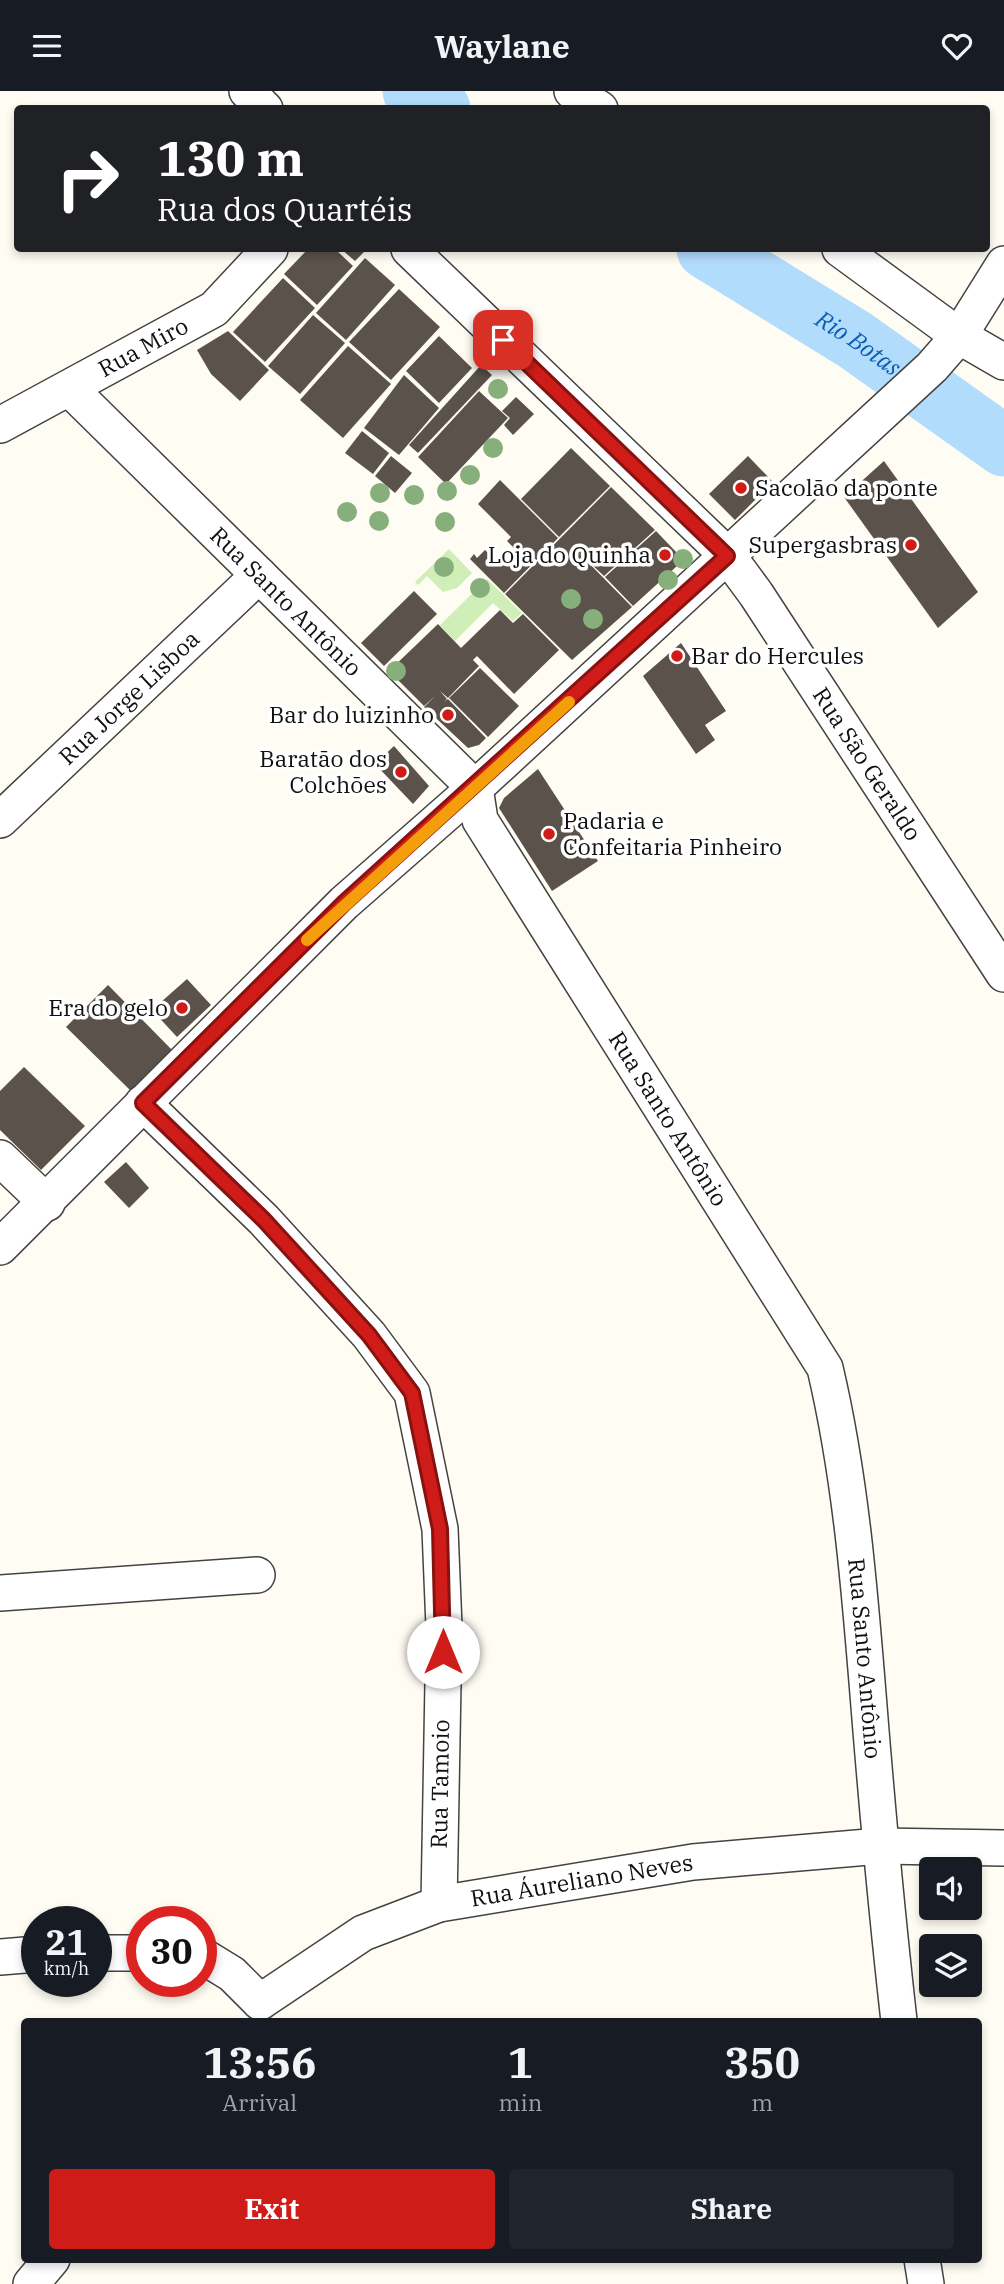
<!DOCTYPE html>
<html lang="en">
<head>
<meta charset="utf-8">
<style>
	:root { --surface:#171b24; --page:#20242c; --text:#f1f3f6; --muted:#9ea1a6; --accent:#cf1c19 }
	body { margin:0; font-family:"IBM Plex Serif",serif; background:var(--page); color:var(--text); height:100vh; display:flex; flex-direction:column; font-size:26px; white-space:nowrap }
	* { box-sizing:border-box; margin:0 }
	p { font-size:23px; color:var(--muted) }
	.icon { flex:none; width:38px; height:38px; fill:none; stroke:currentColor; stroke-width:2; stroke-linecap:round; stroke-linejoin:round }
	.map { position:relative; flex:1; overflow:hidden }
	.side { position:absolute; left:21px; top:1927px; width:961px; height:245px; display:flex; flex-direction:column; background:var(--surface); border-radius:7px; box-shadow:0 4px 10px #0003 }
	.side>* { flex:none }
	.top-card { position:absolute; left:14px; top:14px; width:976px; height:147px; border-radius:7px; box-shadow:0 4px 10px #0003; background:#202124; color:#fff; overflow:hidden }
	.controls { position:absolute; left:919px; top:1766px; display:grid; gap:14px }
	.controls a { display:grid; place-items:center; width:63px; height:63px; border-radius:7px; background:var(--surface); box-shadow:0 4px 10px #0003; font-size:35px }
	.speed { position:absolute; left:21px; top:1815px; display:flex; gap:14px; font-size:35px; font-weight:700; text-align:center }
	.speed>* { display:grid; place-content:center; width:91px; height:91px; border-radius:50%; background:var(--surface); box-shadow:0 4px 10px #0003; line-height:1 }
	.speed small { font-size:18px; font-weight:400 }
	.speed .limit { border:10px solid #d22; background:#fff; color:#111 }
	.pin { position:absolute; display:grid; place-items:center; width:60px; height:60px; color:#fff; margin:-30px; border-radius:14px; box-shadow:0 4px 10px #0006 }
	.me { position:absolute; width:77px; margin:-38px; rotate:0deg; stroke-linejoin:round; filter:drop-shadow(0 0 5px #0008) }
	.turn { display:flex; align-items:center; gap:24px; height:147px; padding:0 28px; font-size:32px }
	.turn .icon { width:91px; height:91px; stroke-width:2.5 }
	.turn b { display:block; font-size:49px; line-height:60px }
	.eta { display:flex; justify-content:space-evenly; align-items:center; height:119px; text-align:center }
	.eta b { font-size:42px; font-weight:700; line-height:49px }
	.button { display:flex; gap:14px; margin-top:auto; padding:14px 28px }
	.button a { flex:1; height:80px; border-radius:7px; background:var(--accent); color:#fff; font-size:28px; font-weight:700; line-height:80px; text-align:center }
	.button a+a { background:var(--page); color:var(--text) }
	header { display:flex; justify-content:space-between; align-items:center; height:91px; padding:0 28px; background:var(--surface); font-size:32px; font-weight:700 }
	.map>svg:first-child { display:block }
</style>
</head>
<body>
<header><svg class="icon" aria-label="menu" viewBox="0 0 24 24"><path d="M4 6h16M4 12h16M4 18h16"/></svg>Waylane<svg class="icon" aria-label="heart" viewBox="0 0 24 24"><path d="M12 20l-8-8c-3-5 5-10 8-4 3-6 11-1 8 4z"/></svg></header>
<div class="map">
<svg width="1004" height="2193" viewBox="0 0 1004 2193">
	<rect width="100%" height="100%" fill="#fffdf3"/>
	<g fill="#d0eeb8">
		<polygon points="449,458 472,482 457,497 443,501 427,485 418,494 415,491"/>
		<polygon points="487,488 522,522 513,530 493,512 455,550 440,534"/>
	</g>
	<g fill="none" stroke-linecap="round" stroke-linejoin="round">
		<g stroke="#b2dcfc" stroke-width="61">
			<polyline points="413,0 440,18"/>
			<path id="s1" d="M707,158L855,249L1004,355"/>
		</g>
	</g>
	<g fill="#5a524b">
		<polygon points="308,158 335,158 353,175 317,214 284,183"/>
		<polygon points="341,158 363,158 365,160 355,170"/>
		<polygon points="365,167 395,194 346,249 316,222"/>
		<polygon points="283,187 315,217 265,271 233,241"/>
		<polygon points="399,198 440,236 391,289 349,251"/>
		<polygon points="313,224 345,252 300,303 268,275"/>
		<polygon points="228,240 269,279 240,310 211,283 197,259"/>
		<polygon points="439,245 472,277 439,312 406,280"/>
		<polygon points="348,255 391,293 343,347 300,309"/>
		<polygon points="481,274 492,284 418,362 409,354"/>
		<polygon points="404,284 439,317 399,364 364,337"/>
		<polygon points="479,300 508,327 446,393 418,366"/>
		<polygon points="516,306 534,323 513,344 504,334 510,327 502,320"/>
		<polygon points="362,340 389,362 373,383 345,362"/>
		<polygon points="571,357 610,395 559,446 521,408"/>
		<polygon points="391,365 412,382 395,402 375,385"/>
		<polygon points="748,365 773,391 735,429 709,403"/>
		<polygon points="884,370 978,501 938,537 844,406"/>
		<polygon points="500,389 558,447 504,502 470,468 474,463 477,467 485,459 499,472 514,457 507,450 511,446 478,413"/>
		<polygon points="611,396 655,439 604,485 576,459 632,516 572,569 505,503"/>
		<polygon points="656,440 678,463 677,475 633,515 605,486"/>
		<polygon points="414,500 437,523 384,575 361,552"/>
		<polygon points="500,519 513,532 523,523 559,559 514,603 477,565 473,569 479,575 448,607 440,600 447,608 444,611 448,608 486,647 479,654 468,657 424,616 435,605 424,615 389,580 438,533 461,557"/>
		<polygon points="681,552 726,620 705,634 715,649 696,663 643,585"/>
		<polygon points="480,577 519,615 488,646 449,607"/>
		<polygon points="394,655 429,695 413,713 375,673"/>
		<polygon points="538,678 598,770 552,800 499,717 504,707"/>
		<polygon points="187,888 211,914 177,946 152,919"/>
		<polygon points="108,894 175,962 134,1003 66,936"/>
		<polygon points="24,976 85,1035 41,1079 0,1039 0,1000"/>
		<polygon points="126,1071 149,1097 129,1117 104,1091"/>
	</g>
	<g fill="none" stroke-linecap="round" stroke-linejoin="round">
		<g stroke="#434343" stroke-width="38">
			<g id="minor">
				<polyline points="247,0 265,18"/>
				<polyline points="572,0 600,18"/>
				<path id="s2" d="M409,158L728,465L756,503L1004,883"/>
				<polyline points="840,158 959,245 1004,271"/>
				<path id="s3" d="M70,298L475,697L480,729L825,1277C853,1396 861,1518 871,1640C879,1737 888,1833 899,1930"/>
				<path id="s4" d="M0,334L214,218L270,158"/>
				<path id="s5" d="M0,729L259,484"/>
				<polyline points="143,1012 264,1129 369,1244 412,1302 440,1438 444,1536 439,1813"/>
				<polyline points="0,1067 47,1112"/>
				<polyline points="0,1156 344,812 475,697 932,276 959,245 1004,173"/>
				<polyline points="0,1502 257,1484"/>
				<polyline points="96,1862 142,1862"/>
				<polyline points="201,1864 232,1883 260,1911"/>
				<polyline points="0,1866 37,1863"/>
				<path id="s6" d="M260,1911L363,1842L439,1813L693,1771L880,1755L1004,1757"/>
				<polyline points="922,2168 926,2193"/>
				<polyline points="31,2193 52,2168"/>
			</g>
		</g>
		<use href="#minor" stroke="#fff" stroke-width="35"/>
	</g>
	<g fill="#87af7b">
		<circle cx="498" cy="298" r="10"/>
		<circle cx="493" cy="357" r="10"/>
		<circle cx="470" cy="384" r="10"/>
		<circle cx="447" cy="400" r="10"/>
		<circle cx="380" cy="402" r="10"/>
		<circle cx="414" cy="404" r="10"/>
		<circle cx="347" cy="421" r="10"/>
		<circle cx="379" cy="430" r="10"/>
		<circle cx="445" cy="431" r="10"/>
		<circle cx="683" cy="468" r="10"/>
		<circle cx="444" cy="476" r="10"/>
		<circle cx="668" cy="489" r="10"/>
		<circle cx="480" cy="497" r="10"/>
		<circle cx="571" cy="508" r="10"/>
		<circle cx="593" cy="528" r="10"/>
		<circle cx="396" cy="580" r="10"/>
	</g>
	<g fill="none" stroke-linecap="round" stroke-linejoin="round">
		<g stroke="#871210" stroke-width="18">
			<polyline id="route" points="443,1561 440,1438 412,1302 369,1244 264,1129 143,1012 344,812 727,465 503,249"/>
		</g>
		<use href="#route" stroke="#cf1c19" stroke-width="12"/>
		<polyline stroke="#f59e0b" stroke-width="12" points="307,849 569,611"/>
	</g>
	<g fill="#cf1c19" stroke="#fff" stroke-width="2.5">
		<circle cx="741" cy="397" r="7"/>
		<circle cx="911" cy="454" r="7"/>
		<circle cx="665" cy="464" r="7"/>
		<circle cx="677" cy="565" r="7"/>
		<circle cx="448" cy="624" r="7"/>
		<circle cx="401" cy="681" r="7"/>
		<circle cx="549" cy="743" r="7"/>
		<circle cx="182" cy="917" r="7"/>
	</g>
	<g text-anchor="middle" stroke-width="7" stroke-linejoin="round" paint-order="stroke">
		<g font-size="23" fill="#101010" stroke="#fff">
			<text dy="8" stroke="none"><textPath href="#s4" startOffset="163">Rua Miro</textPath></text>
			<text dy="8" stroke="none"><textPath href="#s3" startOffset="303">Rua Santo Antônio</textPath></text>
			<text dy="8" stroke="none"><textPath href="#s5" startOffset="178">Rua Jorge Lisboa</textPath></text>
			<text dy="8" stroke="none"><textPath href="#s2" startOffset="693">Rua São Geraldo</textPath></text>
			<text dy="8" stroke="none"><textPath href="#s3" startOffset="954">Rua Santo Antônio</textPath></text>
			<text dy="8" stroke="none"><textPath href="#s3" startOffset="1542">Rua Santo Antônio</textPath></text>
			<text transform="translate(440 1693) rotate(-89)" y="8">Rua Tamoio</text>
			<text dy="8" stroke="none"><textPath href="#s6" startOffset="350">Rua Áureliano Neves</textPath></text>
		</g>
		<g font-size="23" fill="#101010" stroke="#fff" text-anchor="end">
			<text x="755" y="405" text-anchor="start">Sacolão da ponte</text>
			<text x="897" y="462">Supergasbras</text>
			<text x="651" y="472">Loja do Quinha</text>
			<text x="691" y="573" text-anchor="start">Bar do Hercules</text>
			<text x="434" y="632">Bar do luizinho</text>
			<text x="387" y="676">Baratão dos<tspan x="387" dy="26">Colchões</tspan></text>
			<text x="563" y="738" text-anchor="start">Padaria e<tspan x="563" dy="26">Confeitaria Pinheiro</tspan></text>
			<text x="168" y="925">Era do gelo</text>
		</g>
		<g font-size="24" font-style="italic" fill="#0b5db0" stroke="#fff">
			<text dy="8" stroke="none"><textPath href="#s1" startOffset="178">Rio Botas</textPath></text>
		</g>
	</g>
</svg>
<div class="controls">
<a><svg class="icon" aria-label="sound" viewBox="0 0 24 24"><path d="M4 9h4l5-4v14l-5-4H4zM17 9q2 3 0 6"/></svg></a>
<a><svg class="icon" aria-label="layers" viewBox="0 0 24 24"><path d="M12 4l9 5-9 5-9-5zM3 14l9 5 9-5"/></svg></a>
</div>
<div class="speed"><div>21<small>km/h</small></div><div class="limit">30</div></div>
<div class="pin" style="left:503px;top:249px;background:#d93025"><svg class="icon" aria-label="arrive" viewBox="0 0 24 24"><path d="M6 21V4h12l-3 4 3 4H6"/></svg></div>
<svg class="me" style="left:443px;top:1561px" viewBox="-20 -20 40 40"><circle r="19" fill="#fff"/><path d="M0-13L10 11 0 6-10 11z" fill="#cf1c19"/></svg>
<div class="top-card">
<div class="turn"><svg class="icon" aria-label="right" viewBox="0 0 24 24"><path d="M7 20v-9h11M14 6l5 5-5 5"/></svg><div><b>130 m</b>Rua dos Quartéis</div></div>
</div>
<section class="side">
<div class="eta">
<div><b>13:56</b><p>Arrival</p></div>
<div><b>1</b><p>min</p></div>
<div><b>350</b><p>m</p></div>
</div>
<div class="button"><a>Exit</a><a>Share</a></div>
</section>
</div>
</body>
</html>
